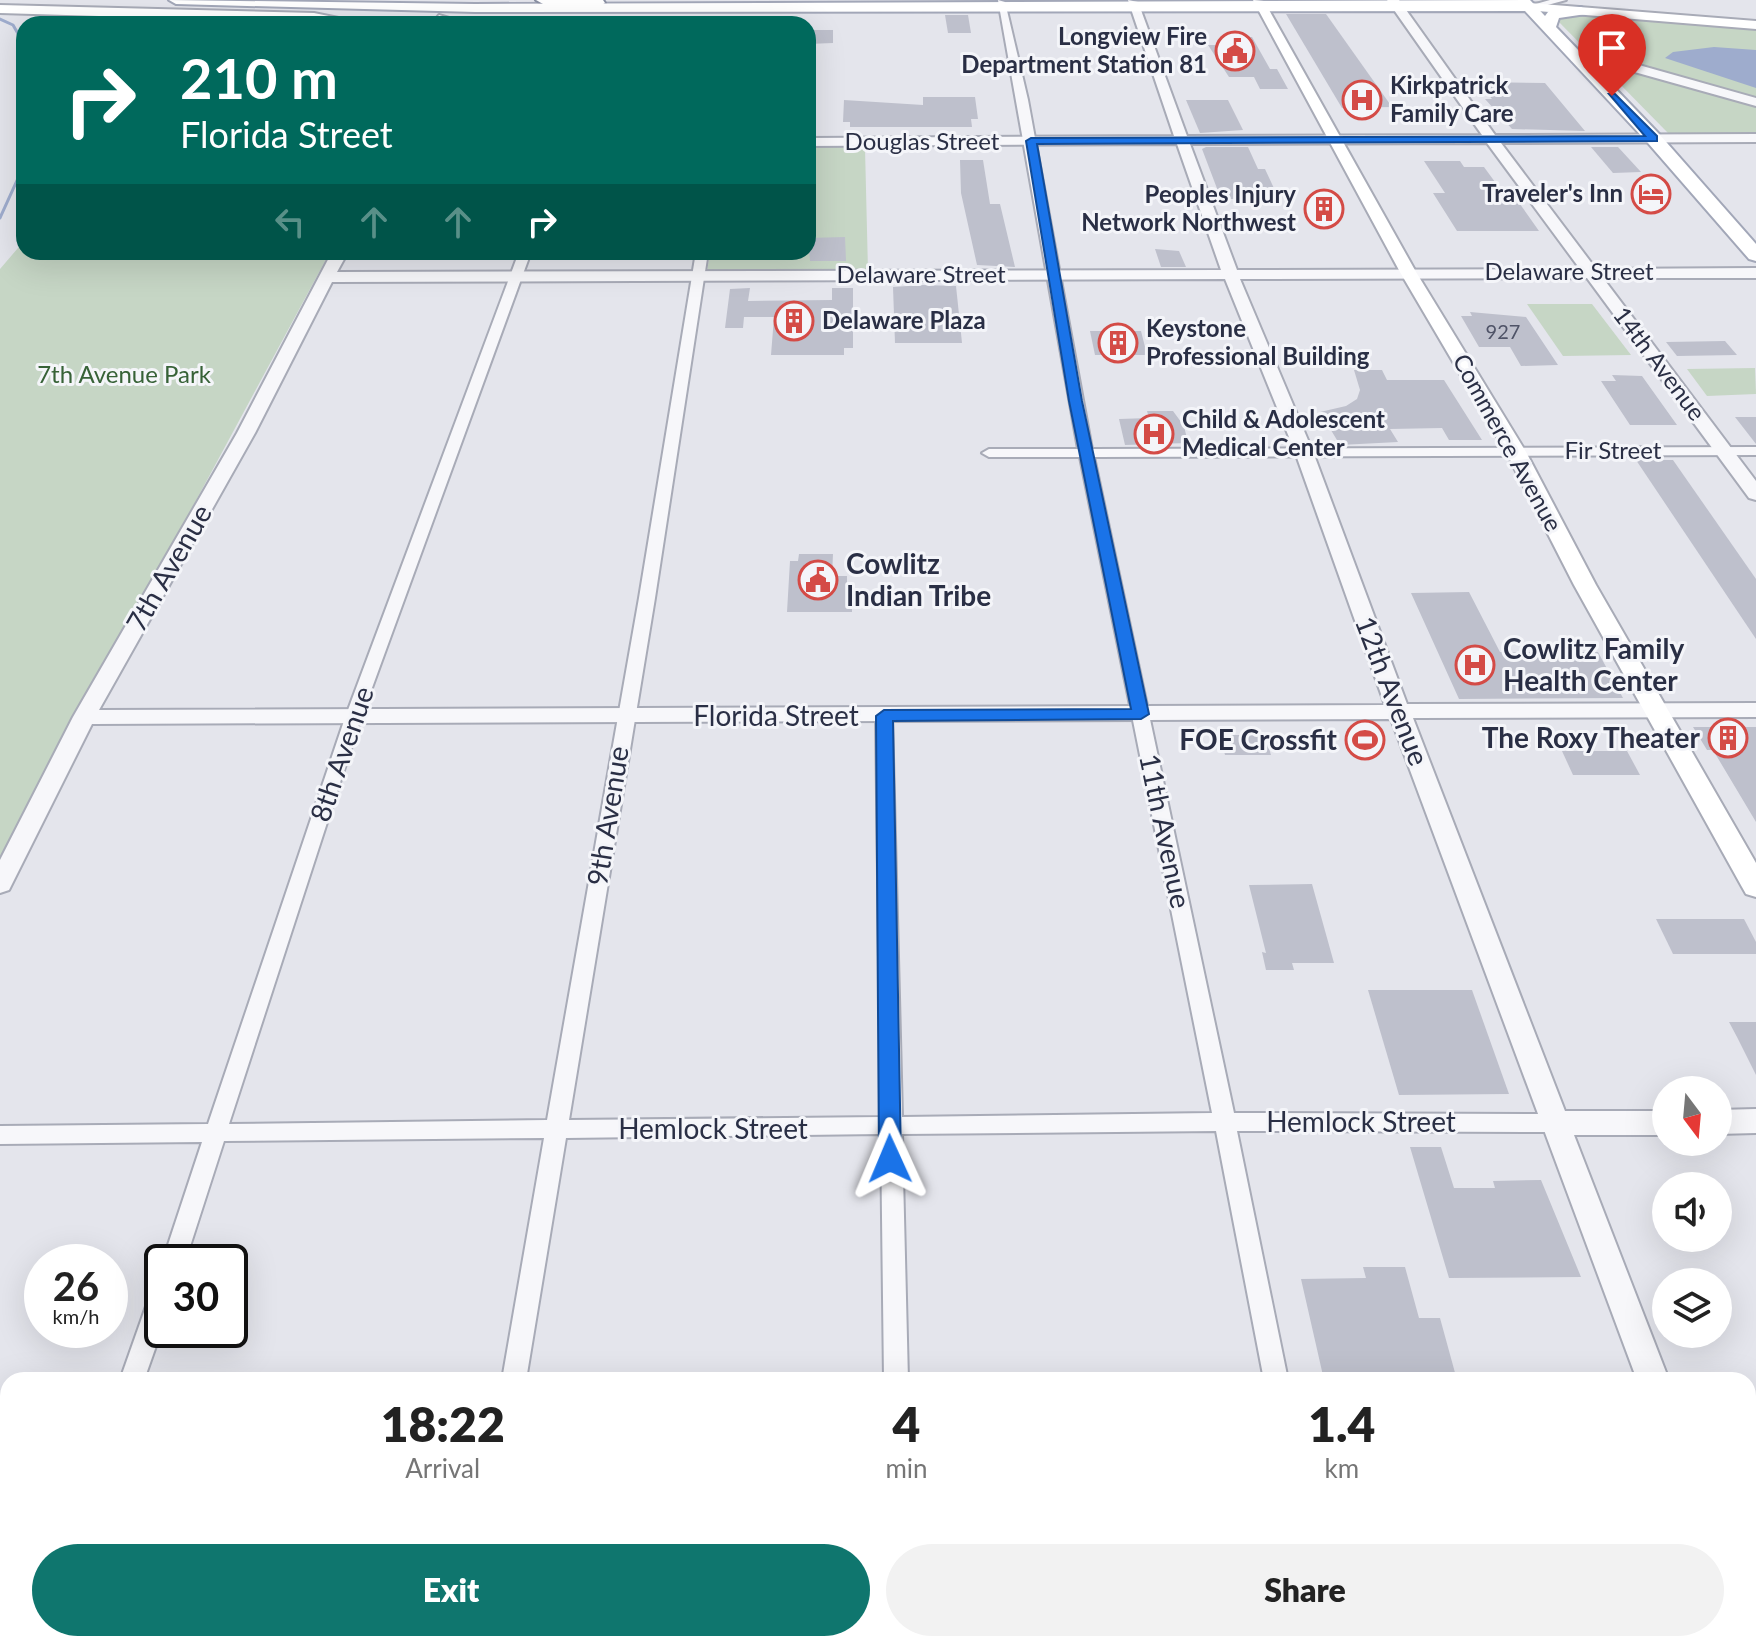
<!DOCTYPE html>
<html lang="en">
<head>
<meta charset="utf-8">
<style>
	:root { --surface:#fff; --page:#f2f2f2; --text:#222; --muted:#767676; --accent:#0f766e }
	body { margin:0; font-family:Lato,sans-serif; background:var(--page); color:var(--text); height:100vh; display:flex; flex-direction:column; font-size:30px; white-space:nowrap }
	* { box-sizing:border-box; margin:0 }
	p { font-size:26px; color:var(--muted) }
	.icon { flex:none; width:44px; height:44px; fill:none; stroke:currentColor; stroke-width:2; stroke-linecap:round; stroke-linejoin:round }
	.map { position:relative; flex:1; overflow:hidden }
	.sheet { position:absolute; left:0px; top:1372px; width:1756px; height:280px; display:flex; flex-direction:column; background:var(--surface); border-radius:24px 24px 0 0; box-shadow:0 8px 32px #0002 }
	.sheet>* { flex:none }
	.hud { position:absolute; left:16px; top:16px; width:800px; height:244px; border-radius:24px; box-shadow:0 8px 32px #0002; background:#00695c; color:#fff; overflow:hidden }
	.needle { width:52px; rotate:164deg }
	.buttons { position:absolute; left:1652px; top:1076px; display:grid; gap:16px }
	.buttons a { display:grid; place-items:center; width:80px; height:80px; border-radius:50%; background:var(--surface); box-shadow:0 8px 32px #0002; font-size:40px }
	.speed { position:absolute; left:24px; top:1244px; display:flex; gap:16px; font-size:40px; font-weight:700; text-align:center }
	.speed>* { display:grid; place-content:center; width:104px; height:104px; border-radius:50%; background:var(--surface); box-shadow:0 8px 32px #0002; line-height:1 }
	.speed small { font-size:20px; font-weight:400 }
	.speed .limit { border:4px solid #111; border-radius:12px; background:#fff; color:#111 }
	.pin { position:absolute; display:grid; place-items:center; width:68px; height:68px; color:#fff; margin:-82px -34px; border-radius:50% 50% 50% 0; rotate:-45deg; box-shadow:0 0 8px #0007 }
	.pin .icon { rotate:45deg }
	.me { position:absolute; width:88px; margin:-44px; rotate:359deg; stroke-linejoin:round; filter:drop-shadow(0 0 6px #0008) }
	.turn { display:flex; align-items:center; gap:28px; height:168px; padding:0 32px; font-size:36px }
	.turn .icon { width:104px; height:104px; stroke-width:2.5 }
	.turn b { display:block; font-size:56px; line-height:68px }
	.lanes { display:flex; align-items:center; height:76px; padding:0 32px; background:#0003; justify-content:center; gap:40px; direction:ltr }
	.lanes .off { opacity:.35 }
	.eta { display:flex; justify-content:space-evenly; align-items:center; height:136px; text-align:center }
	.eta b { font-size:48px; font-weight:800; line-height:56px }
	.action { display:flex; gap:16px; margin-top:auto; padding:16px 32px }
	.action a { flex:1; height:92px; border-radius:48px; background:var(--accent); color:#fff; font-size:32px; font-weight:800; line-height:92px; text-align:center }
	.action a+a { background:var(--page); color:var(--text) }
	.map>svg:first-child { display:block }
</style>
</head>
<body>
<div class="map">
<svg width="1756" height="1652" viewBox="0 0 1756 1652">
	<rect width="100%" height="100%" fill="#e4e5ec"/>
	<g fill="#c6d6c5">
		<polygon points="1572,13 1756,28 1756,133 1668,133 1557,20 1562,14"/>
		<polygon points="808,146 865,148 868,271 707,272 710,252 808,252"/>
		<polygon points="24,241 24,252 330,252 0,864 0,269"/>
		<polygon points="1527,304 1592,304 1631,355 1563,356"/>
		<polygon points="1755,368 1756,394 1707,396 1687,369"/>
	</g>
	<polygon fill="#9eaccd" points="1714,47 1756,50 1756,88 1665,58 1673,52"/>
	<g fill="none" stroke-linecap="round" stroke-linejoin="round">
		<g stroke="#9eaccd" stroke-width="3">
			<polyline points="0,19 13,25 24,44"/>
			<polyline points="0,218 24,165"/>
		</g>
	</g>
	<g fill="#bec0cc">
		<polygon points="1286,14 1326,14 1392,107 1342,108"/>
		<polygon points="945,15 968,15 971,33 948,33"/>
		<polygon points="808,30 833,30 833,43 808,44"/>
		<polygon points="1226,37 1252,37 1270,69 1277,69 1288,89 1260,89 1254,77 1229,77 1208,45 1230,45"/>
		<polygon points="1478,82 1545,83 1585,131 1512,129 1485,99 1492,99"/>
		<polygon points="923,97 975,97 978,119 971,119 972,127 850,127 850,122 843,122 844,100 923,105"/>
		<polygon points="1186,100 1228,100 1243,130 1200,133"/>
		<polygon points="1206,147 1248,147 1258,169 1265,169 1279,199 1221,199 1202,149"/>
		<polygon points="1591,147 1618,147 1641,172 1613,173"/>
		<polygon points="960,160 983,160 990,204 1000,204 1015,267 977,265 961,193"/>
		<polygon points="1424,161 1460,161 1464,167 1484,167 1506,197 1515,197 1539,231 1457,231 1433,193 1445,193"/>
		<polygon points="845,237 846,261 810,261 808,238"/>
		<polygon points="1155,249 1179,251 1186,267 1161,267"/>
		<polygon points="923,285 956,286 962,343 895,343 893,287"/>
		<polygon points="750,288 748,301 832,300 832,288 853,288 853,348 844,348 844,355 771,355 774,317 744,317 743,328 725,328 730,289"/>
		<polygon points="1470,312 1526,317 1558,365 1521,366 1510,347 1479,347 1461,316 1472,316"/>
		<polygon points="1090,331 1141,331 1147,355 1095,355"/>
		<polygon points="1725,341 1737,355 1677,356 1666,342"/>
		<polygon points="1354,370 1382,370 1387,380 1444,380 1482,440 1449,440 1442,428 1390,429 1398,442 1340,445 1320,412 1346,406 1357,399 1360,390"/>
		<polygon points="1612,375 1642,376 1677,425 1630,425 1601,381 1616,381"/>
		<polygon points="1147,411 1173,411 1184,426 1188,443 1125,445 1119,419 1149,418"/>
		<polygon points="1735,417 1756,417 1756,444"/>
		<polygon points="1636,460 1673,460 1756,579 1756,639"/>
		<polygon points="799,554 833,554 832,576 847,576 847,585 852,585 852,612 787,612 790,561 798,561"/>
		<polygon points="1469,592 1500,652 1598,652 1623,698 1459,699 1411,593"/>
		<polygon points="1693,727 1756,727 1756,822 1713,750 1707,750"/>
		<polygon points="1220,735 1265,735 1271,755 1225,755"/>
		<polygon points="1562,751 1627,751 1640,775 1573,775"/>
		<polygon points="1312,884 1334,963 1292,963 1294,970 1266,970 1262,952 1266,953 1249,885"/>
		<polygon points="1656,919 1744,919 1756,942 1756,954 1673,954"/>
		<polygon points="1368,990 1472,990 1509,1094 1399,1095"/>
		<polygon points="1729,1022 1756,1022 1756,1075 1737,1037"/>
		<polygon points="1410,1147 1441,1147 1454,1188 1495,1188 1493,1181 1541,1180 1581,1277 1449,1278"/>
		<polygon points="1363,1267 1405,1267 1419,1318 1440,1318 1457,1380 1324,1380 1301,1279 1366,1278"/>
	</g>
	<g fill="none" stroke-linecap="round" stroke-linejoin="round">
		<g stroke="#a8abb7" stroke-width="4">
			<g id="minor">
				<polygon points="998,0 1005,2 1028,100 1092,449 1756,447 1756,455 1094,457 1234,1113 1553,1114 1561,1117 1564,1123 1561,1129 1553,1132 1237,1131 1288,1380 1264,1380 1216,1131 902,1134 908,1380 884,1380 881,1134 566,1138 526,1380 502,1380 544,1138 224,1141 185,1262 162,1263 202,1142 0,1144 0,1126 208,1124 345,718 519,252 531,252 361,718 229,1124 547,1120 639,598 696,252 708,252 655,598 569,1120 881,1117 876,716 884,711 892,716 902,1117 1212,1113 1080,457 989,457 982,453 989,449 1078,449"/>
				<polygon points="1550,0 1566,0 1529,10 1525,7"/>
				<polygon points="162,1285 162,1329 144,1380 120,1380 150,1295 154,1288"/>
				<polygon points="26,1644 54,1644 52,1652 24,1652"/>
				<polygon points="456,1644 484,1644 483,1652 455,1652"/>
				<polygon points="888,1644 916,1644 917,1652 889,1652"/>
				<polygon points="1313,1644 1341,1644 1342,1652 1314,1652"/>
			</g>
		</g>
		<g stroke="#a8abb7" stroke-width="4">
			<g id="tertiary">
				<path d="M1128,0L1138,2L1187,136L1482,135L1387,0H1399L1495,135L1756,134V142L1501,143L1596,269L1756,268V278H1603L1756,481V500L1749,498L1587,278L1240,279L1313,452L1407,704L1756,703V717L1413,718L1565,1111H1666V1135H1574L1669,1380H1637L1391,719L92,724L9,890L0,893V860L73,717L237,433L332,252H348L337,272L1221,270L1177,144L808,146V138L1174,136ZM1487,143L1580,269L1237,270L1190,144ZM1225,279L1295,452L1385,705L99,710L255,433L332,282Z"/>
				<polygon points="1576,54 1614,58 1756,98 1756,106 1613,66 1572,61 1570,58"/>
				<polygon points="1756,1109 1756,1133 1718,1134 1718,1110"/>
				<polygon points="1748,1609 1756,1612 1756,1652 1739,1652 1736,1644 1748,1644"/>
			</g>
		</g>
		<g stroke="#a8abb7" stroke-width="4">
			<g id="secondary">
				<polygon points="1253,0 1264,1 1416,272 1526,452 1596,585 1756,863 1756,897 1746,894 1742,887 1574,585 1506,452 1400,272"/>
				<polygon points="1529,3 1756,21 1756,29 1525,10 1523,7"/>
				<polygon points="0,5 314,13 368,24 0,13"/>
				<polygon points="439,15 449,18 445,24 432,24"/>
			</g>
		</g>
		<g stroke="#a2a7b8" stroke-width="4">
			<polygon id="primary" points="169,0 475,4 1530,0 1545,16 1548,12 1581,7 1588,11 1586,14 1559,18 1556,27 1660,135 1756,244 1756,261 1749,259 1648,143 1525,11 475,12 176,4"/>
		</g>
		<g stroke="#8a90a3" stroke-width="4">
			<polygon id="trunk" points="536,0 603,0 605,3 598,7 543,4"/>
		</g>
		<use href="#minor" fill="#f7f7fa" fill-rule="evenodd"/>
		<use href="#tertiary" fill="#f7f7fa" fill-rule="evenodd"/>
		<use href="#secondary" fill="#fff" fill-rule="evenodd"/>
		<use href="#primary" fill="#fff" fill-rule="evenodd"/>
		<use href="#trunk" fill="#fff" fill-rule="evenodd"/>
	</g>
	<polygon fill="#1a73e8" stroke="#114b97" stroke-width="2" points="1609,94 1615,94 1657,136 1657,141 1037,144 1082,401 1149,714 1141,719 893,721 901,1159 898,1165 882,1165 879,1159 876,716 884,710 1131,709 1069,401 1026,141 1031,138 1645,136"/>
	<defs>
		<g id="civic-ring" transform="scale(2)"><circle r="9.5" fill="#f4f5f9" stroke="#d44b46" stroke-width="1.5"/><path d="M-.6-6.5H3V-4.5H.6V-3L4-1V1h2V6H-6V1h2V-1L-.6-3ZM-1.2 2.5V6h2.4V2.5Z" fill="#d44b46"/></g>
		<g id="hospital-ring" transform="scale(2)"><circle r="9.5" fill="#f4f5f9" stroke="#d44b46" stroke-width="1.5"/><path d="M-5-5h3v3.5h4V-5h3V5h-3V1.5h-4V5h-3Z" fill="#d44b46"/></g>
		<g id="hotel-ring" transform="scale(2)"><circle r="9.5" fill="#f4f5f9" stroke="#d44b46" stroke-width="1.5"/><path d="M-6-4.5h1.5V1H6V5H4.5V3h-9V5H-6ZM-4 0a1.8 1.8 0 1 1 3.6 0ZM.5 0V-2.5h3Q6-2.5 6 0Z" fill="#d44b46"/></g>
		<g id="building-ring" transform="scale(2)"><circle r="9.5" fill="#f4f5f9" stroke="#d44b46" stroke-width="1.5"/><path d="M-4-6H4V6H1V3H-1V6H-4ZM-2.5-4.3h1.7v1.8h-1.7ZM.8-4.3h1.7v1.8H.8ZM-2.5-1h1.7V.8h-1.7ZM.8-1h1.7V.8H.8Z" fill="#d44b46"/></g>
		<g id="stadium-ring" transform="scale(2)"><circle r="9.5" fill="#f4f5f9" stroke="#d44b46" stroke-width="1.5"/><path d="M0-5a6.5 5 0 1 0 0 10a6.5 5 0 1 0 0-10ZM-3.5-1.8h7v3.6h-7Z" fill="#d44b46"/></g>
	</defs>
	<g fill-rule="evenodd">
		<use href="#civic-ring" x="1235" y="51"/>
		<use href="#hospital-ring" x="1362" y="100"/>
		<use href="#hotel-ring" x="1651" y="194"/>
		<use href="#building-ring" x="1324" y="209"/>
		<use href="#building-ring" x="794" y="321"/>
		<use href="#building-ring" x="1118" y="343"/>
		<use href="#hospital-ring" x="1154" y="434"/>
		<use href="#civic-ring" x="818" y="580"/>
		<use href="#hospital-ring" x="1475" y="665"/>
		<use href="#building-ring" x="1728" y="738"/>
		<use href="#stadium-ring" x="1365" y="740"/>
	</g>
	<g text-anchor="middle" stroke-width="6" stroke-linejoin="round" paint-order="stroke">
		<g font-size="20" fill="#4f5367">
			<text x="1503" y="339">927</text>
		</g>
		<g font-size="24" font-weight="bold" fill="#2a2f45" stroke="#f4f5f9" text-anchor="start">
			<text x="1207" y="45" text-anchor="end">Longview Fire<tspan x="1207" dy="28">Department Station 81</tspan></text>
			<text x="1390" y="94">Kirkpatrick<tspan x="1390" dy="28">Family Care</tspan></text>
			<text x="1623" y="202" text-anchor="end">Traveler's Inn</text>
			<text x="1296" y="203" text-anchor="end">Peoples Injury<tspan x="1296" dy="28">Network Northwest</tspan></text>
			<text x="822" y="329">Delaware Plaza</text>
			<text x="1146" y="337">Keystone<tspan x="1146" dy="28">Professional Building</tspan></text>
			<text x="1182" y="428">Child &amp; Adolescent<tspan x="1182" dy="28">Medical Center</tspan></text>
		</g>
		<g font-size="24" fill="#2a2f45" stroke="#f4f5f9">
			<text x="922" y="150">Douglas Street</text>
			<text x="1569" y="280">Delaware Street</text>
			<text x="921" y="283">Delaware Street</text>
			<text transform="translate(1659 364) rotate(53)" y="8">14th Avenue</text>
			<text transform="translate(1507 443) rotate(61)" y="8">Commerce Avenue</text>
			<text x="1613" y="459">Fir Street</text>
		</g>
		<g font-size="24" fill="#376237" stroke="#f4f5f9">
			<text x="124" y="383">7th Avenue Park</text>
		</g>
		<g font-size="28" font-weight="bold" fill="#2a2f45" stroke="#f4f5f9" text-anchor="start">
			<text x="846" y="574">Cowlitz<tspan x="846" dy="32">Indian Tribe</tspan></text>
			<text x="1503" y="659">Cowlitz Family<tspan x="1503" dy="32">Health Center</tspan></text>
			<text x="1700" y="748" text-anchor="end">The Roxy Theater</text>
			<text x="1337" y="750" text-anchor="end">FOE Crossfit</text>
		</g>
		<g font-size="28" fill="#2a2f45" stroke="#f4f5f9">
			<text transform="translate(169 568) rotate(-60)" y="10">7th Avenue</text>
			<text transform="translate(1392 691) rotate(69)" y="10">12th Avenue</text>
			<text x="776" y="726">Florida Street</text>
			<text transform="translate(342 754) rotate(-71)" y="10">8th Avenue</text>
			<text transform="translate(608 816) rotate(-81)" y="10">9th Avenue</text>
			<text transform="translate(1165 831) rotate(78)" y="10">11th Avenue</text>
			<text x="1361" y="1132">Hemlock Street</text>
			<text x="713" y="1139">Hemlock Street</text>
		</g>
	</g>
</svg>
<div class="buttons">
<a><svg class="needle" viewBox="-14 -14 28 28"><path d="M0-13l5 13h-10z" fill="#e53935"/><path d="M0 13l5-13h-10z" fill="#767676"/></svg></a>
<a><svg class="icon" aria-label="sound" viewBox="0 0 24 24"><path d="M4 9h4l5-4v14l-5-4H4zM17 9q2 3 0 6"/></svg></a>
<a><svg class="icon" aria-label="layers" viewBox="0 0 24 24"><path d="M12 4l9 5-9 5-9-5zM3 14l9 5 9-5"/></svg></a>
</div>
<div class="speed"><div>26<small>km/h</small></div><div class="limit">30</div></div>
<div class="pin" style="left:1612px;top:96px;background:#d93025"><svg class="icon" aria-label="arrive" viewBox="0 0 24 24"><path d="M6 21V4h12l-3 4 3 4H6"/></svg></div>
<svg class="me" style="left:890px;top:1159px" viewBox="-20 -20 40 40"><path d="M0-17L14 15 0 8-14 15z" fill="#1a73e8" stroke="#fff" stroke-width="4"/></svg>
<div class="hud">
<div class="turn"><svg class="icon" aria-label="right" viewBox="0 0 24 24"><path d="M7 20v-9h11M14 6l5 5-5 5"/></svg><div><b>210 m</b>Florida Street</div></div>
<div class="lanes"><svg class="icon off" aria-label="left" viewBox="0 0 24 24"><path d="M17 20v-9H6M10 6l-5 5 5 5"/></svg><svg class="icon off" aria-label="ahead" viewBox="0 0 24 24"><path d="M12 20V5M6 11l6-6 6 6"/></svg><svg class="icon off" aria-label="ahead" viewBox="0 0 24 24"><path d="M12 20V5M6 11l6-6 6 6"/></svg><svg class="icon" aria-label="right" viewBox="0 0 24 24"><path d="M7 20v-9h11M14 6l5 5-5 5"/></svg></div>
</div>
<section class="sheet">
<div class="eta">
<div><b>18:22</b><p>Arrival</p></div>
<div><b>4</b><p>min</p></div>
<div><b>1.4</b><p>km</p></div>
</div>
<div class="action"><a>Exit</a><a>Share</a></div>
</section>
</div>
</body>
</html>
